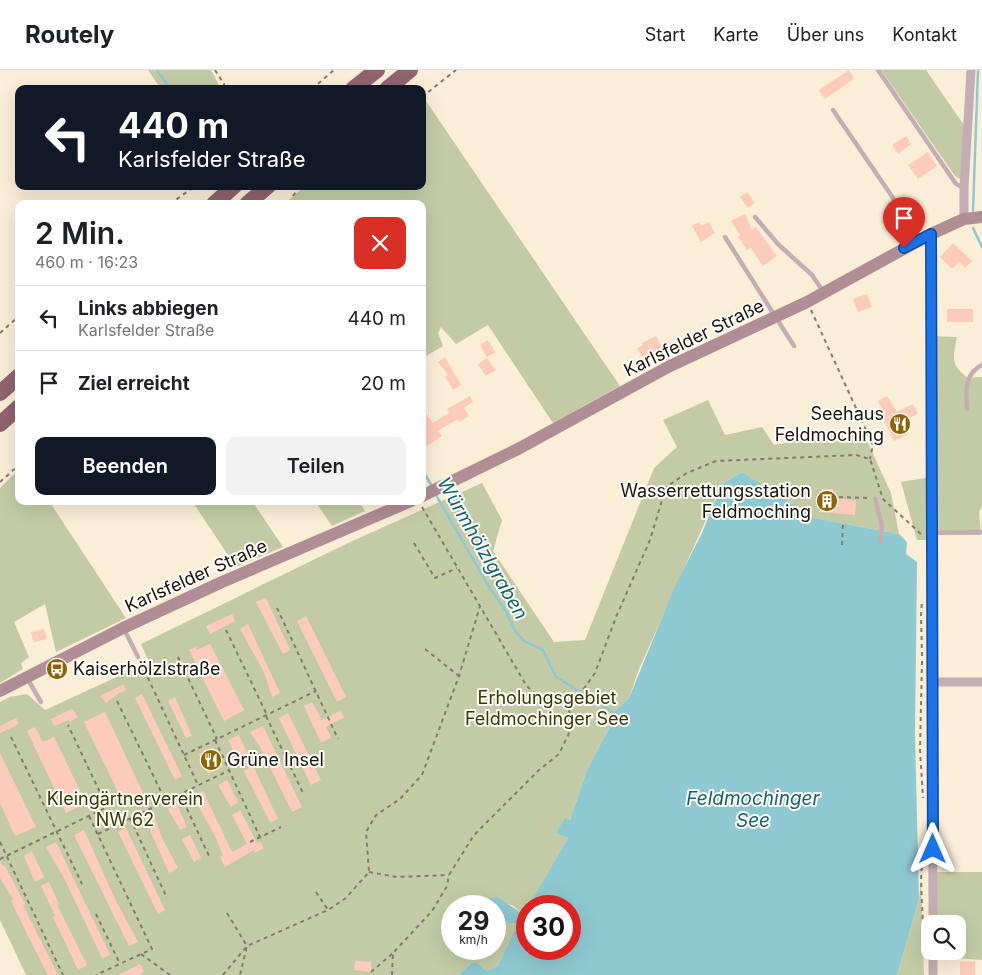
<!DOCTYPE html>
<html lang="de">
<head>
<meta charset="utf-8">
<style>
	:root { --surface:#fff; --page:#f2f2f2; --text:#202124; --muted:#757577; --line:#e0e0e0; --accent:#111827 }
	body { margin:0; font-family:Inter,sans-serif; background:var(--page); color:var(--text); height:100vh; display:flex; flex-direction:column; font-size:19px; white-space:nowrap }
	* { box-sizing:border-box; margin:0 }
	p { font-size:16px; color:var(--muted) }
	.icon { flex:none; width:28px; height:28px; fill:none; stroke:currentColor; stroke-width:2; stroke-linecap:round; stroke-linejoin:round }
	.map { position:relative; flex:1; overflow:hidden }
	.side { position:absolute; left:15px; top:130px; width:411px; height:305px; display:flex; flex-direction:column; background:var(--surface); border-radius:10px; box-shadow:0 5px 20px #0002 }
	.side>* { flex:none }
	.banner { position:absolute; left:15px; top:15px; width:411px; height:105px; border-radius:10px; box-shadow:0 5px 20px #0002; background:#111827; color:#fff; overflow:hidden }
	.fabs { position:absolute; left:921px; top:845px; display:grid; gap:10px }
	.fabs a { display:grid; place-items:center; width:45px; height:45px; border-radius:10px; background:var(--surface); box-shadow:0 5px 20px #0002; font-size:25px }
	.speed { position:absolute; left:441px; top:825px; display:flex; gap:10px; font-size:25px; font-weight:700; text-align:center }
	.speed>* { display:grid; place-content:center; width:65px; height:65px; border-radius:50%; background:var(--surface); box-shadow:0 5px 20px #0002; line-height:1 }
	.speed small { font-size:12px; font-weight:400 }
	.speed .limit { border:8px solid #d22; background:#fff; color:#111 }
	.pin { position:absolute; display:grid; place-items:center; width:42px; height:42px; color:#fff; margin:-51px -21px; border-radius:50% 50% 50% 0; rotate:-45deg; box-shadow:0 0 5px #0007 }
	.pin .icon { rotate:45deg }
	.me { position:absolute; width:55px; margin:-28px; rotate:0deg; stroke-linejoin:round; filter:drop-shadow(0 0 4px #0008) }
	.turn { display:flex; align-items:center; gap:18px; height:105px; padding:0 20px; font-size:22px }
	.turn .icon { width:65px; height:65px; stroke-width:2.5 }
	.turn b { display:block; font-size:35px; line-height:42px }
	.round { display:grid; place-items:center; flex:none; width:52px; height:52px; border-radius:10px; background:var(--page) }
	.headline { display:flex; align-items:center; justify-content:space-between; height:85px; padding:0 20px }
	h1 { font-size:30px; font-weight:600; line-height:38px }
	.action { display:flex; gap:10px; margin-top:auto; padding:10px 20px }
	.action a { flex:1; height:58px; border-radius:10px; background:var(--accent); color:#fff; font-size:20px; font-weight:600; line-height:58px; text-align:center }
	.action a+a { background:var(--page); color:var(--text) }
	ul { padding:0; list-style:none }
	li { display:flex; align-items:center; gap:15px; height:65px; padding:0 20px; border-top:1px solid var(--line) }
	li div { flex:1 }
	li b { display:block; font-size:19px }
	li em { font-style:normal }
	header { display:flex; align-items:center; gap:30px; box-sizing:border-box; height:70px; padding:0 25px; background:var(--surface); border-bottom:1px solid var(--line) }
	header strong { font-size:24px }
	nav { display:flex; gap:28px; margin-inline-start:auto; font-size:18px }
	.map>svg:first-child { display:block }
</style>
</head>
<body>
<header>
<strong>Routely</strong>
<nav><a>Start</a><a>Karte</a><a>Über uns</a><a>Kontakt</a></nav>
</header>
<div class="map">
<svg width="982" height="905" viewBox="0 0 982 905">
	<rect width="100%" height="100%" fill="#faeed7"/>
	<g fill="#c3cba6">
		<polygon points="148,0 211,0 221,19 161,19"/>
		<polygon points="881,0 926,0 966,58 963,111 955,106"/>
		<polygon points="426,31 620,316 553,353 488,255 456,274 441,257 438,263 443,276 423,288 422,134 284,134 305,116 422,116 422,33"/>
		<path d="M930,266L957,267C953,289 950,294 968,308L982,307V436L979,442L981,465H936L925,470H917L901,412L931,407Z"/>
		<polygon points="708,330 725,365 762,357 774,375 862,360 891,423 899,464 813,448 742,402 722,414 639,599 629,628 610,646 609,658 587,700 570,750 557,763 568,768 535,828 523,844 512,835 481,830 480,836 452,836 452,879 495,879 495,851 519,854 498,896 487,901 476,892 471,893 459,905 26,905 0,850 0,632 10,627 27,624 45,640 149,592 141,574 348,473 482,413 502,450 493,481 554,572 585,570 654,398 677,377 663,350"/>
		<polygon points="19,399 19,431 49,431 126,548 56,582 45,534 14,552 29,587 21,593 23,599 0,613 0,418"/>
		<polygon points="192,431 252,431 283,477 236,497"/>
		<polygon points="315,431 359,431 365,441 332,456"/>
		<polygon points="937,802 982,802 982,890 937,887 937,881 958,881 958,854 937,854"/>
		<polygon points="921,810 924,905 897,905 919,829"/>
	</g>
	<polygon fill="#8ec9d1" points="742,402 814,448 899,464 907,472 906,484 917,492 915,664 919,829 897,905 459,905 471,893 476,892 487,901 498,896 518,854 495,851 495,836 480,836 481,830 497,827 523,844 527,838 528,879 570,879 570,836 529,836 568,768 556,763 565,748 570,750 587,700 609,658 610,646 629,628 675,516 702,463 722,414"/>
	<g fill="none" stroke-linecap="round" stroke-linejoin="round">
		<g stroke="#8ec9d1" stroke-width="2.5">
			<polyline points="157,0 170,19"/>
			<polyline points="973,141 978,0"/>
			<polyline points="973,158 982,177"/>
			<polyline points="422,399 433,418"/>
			<polyline points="436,425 489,517 506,541 515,561 524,571 543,580 556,607 613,642"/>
		</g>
	</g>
	<g fill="#fdcbbc">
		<polygon points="849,0 854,9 825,29 819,20"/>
		<polygon points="906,66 911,74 898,84 892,75"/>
		<polygon points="928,82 937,96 918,109 908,95"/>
		<polygon points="747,122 755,133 748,138 740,127"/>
		<polygon points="745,144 752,160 756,157 777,186 763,196 751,178 747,180 738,167 740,165 731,151"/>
		<polygon points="699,152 701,156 709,152 715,163 701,172 692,156"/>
		<polygon points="953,173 972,191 965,198 959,192 952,199 940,187"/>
		<polygon points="867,224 872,237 858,242 853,229"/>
		<rect x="947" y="239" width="26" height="13"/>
		<polygon points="656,266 664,281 644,291 637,278 643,275 642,273"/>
		<polygon points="488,270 495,282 487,287 480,275"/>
		<polygon points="445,287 461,315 453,320 445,307 448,305 438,292"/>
		<polygon points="487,288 496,300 486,306 478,294"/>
		<polygon points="470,326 473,332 464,338 469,346 459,352 458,349 438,361 442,366 427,376 422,370 422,338 433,353 449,343 447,339"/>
		<polygon points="887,326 897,342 913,334 918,344 902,351 908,364 894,371 880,343 883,342 878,331"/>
		<polygon points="822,419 833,419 833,429 856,430 855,445 820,442"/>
		<polygon points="266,528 290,580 283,584 256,532"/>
		<polygon points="232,544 235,551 210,564 206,556"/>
		<polygon points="306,546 346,627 337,632 297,551"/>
		<polygon points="248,554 280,623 272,627 264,602 240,559"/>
		<polygon points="44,559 47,569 34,572 31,562"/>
		<polygon points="210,574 244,640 224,651 189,580 196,577 197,580"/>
		<polygon points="124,614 126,621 119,623 106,633 100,626"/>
		<polygon points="142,624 182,706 175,710 135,628"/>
		<polygon points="175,627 192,666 186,668 168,631"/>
		<polygon points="312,632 322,650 340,641 344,647 326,657 331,668 321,673 304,636"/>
		<polygon points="72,639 78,647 70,652 68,650 54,656 51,649"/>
		<polygon points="105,642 144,725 137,729 135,726 123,732 84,652"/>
		<polygon points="288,643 321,710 311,715 279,648"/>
		<polygon points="16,648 19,654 0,663 0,656"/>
		<polygon points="263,656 302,737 292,742 261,679 250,662"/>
		<polygon points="35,657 43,672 54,667 86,733 66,743 27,661"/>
		<polygon points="239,665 248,685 238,690 228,670"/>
		<polygon points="213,677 223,697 208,704 199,684"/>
		<polygon points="0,683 36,757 15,766 0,733"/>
		<polygon points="253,696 278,749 270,752 244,701"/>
		<polygon points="227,710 238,732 231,737 218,715"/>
		<polygon points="203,721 232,782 247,774 232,745 240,740 257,773 260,772 264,778 255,783 254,780 225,797 220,787 223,786 217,770 193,726"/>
		<polygon points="177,734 187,757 180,760 168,739"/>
		<polygon points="154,745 162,768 178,798 169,803 145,749"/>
		<polygon points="126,758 165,840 158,844 118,762"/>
		<polygon points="84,760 114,827 138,872 129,876 74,765"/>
		<polygon points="190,765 201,788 194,792 182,769"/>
		<polygon points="56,772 110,885 102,888 63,806 46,777"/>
		<polygon points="32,781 44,807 35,812 24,786"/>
		<polygon points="0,791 3,796 5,796 25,834 23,835 58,905 48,905 29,868 11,831 13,829 0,808"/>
		<polygon points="49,812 59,834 57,835 87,895 78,900 53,847 55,846 41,816"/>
		<polygon points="355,891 371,892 371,902 354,900"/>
		<polygon points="975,891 975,905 960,905 960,892"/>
		<polygon points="140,894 144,902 139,905 118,905"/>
	</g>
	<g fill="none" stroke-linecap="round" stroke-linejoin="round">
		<g stroke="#837b6c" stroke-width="2" stroke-dasharray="4 4" stroke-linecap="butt">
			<polyline points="215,0 224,14 224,19"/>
			<polyline points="312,19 334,0"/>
			<polyline points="422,27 456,0"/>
			<polyline points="186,116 190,121"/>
			<polyline points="170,134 195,116"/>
			<polyline points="292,134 293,126 300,116"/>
			<polyline points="811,240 873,375 870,389"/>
			<polyline points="0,263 19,246"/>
			<polyline points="0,412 19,395"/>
			<polyline points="839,427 868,428"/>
			<polyline points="422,437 526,615 542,631 568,633"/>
			<polyline points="414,473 435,508 457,498"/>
			<polyline points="842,475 843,453"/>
			<polyline points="277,538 338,669"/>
			<polyline points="226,560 267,645"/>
			<polyline points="425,579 459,606"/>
			<polyline points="922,586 921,545 922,531"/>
			<polyline points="178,587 217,669"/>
			<polyline points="922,591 920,680 923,728"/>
			<polyline points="141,593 198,715"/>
			<polyline points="117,631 166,732"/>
			<polyline points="266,646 304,725"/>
			<polyline points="11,667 82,814"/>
			<polyline points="215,670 260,767"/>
			<polyline points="184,685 316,621"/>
			<polyline points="180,724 210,788"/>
			<polyline points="89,746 152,879 96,905"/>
			<polyline points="130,748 167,828"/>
			<polyline points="98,764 230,700"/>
			<polyline points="0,772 63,905"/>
			<polyline points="250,772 281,757"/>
			<polyline points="923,773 921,810 924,878"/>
			<polyline points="0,789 107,737 68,655"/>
			<polyline points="369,802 397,807 449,805"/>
			<polyline points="316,822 328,840"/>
			<polyline points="227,843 247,876 240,905"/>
			<polyline points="96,844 120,894"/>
			<polyline points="141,884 170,905"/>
			<polyline points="371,902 393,883"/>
			<polyline points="223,905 247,876 328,840 346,828 369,802 366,762 376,745 400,729 422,705 459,606 480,536"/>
			<polyline points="392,905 393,883 432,841 447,816 449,805 474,765 539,700 559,684 572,657 568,633 578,627 595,603 616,547 650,470 666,417 687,403 716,391 856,385 870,389 883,429 922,465"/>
		</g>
		<g stroke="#c5aeb3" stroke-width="4.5">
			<polyline points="878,0 956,114 964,118"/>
			<polyline points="833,40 921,169"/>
			<polyline points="755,147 778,174 812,205 823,221"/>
			<polyline points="725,167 794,276"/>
			<path d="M967,339C966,321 964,304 982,295"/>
			<polyline points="875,429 882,456 880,471"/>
			<polyline points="932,463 982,462"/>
			<polyline points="124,559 138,587"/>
			<polyline points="27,608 41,632"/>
		</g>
		<g stroke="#c5aeb3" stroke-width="9">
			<polyline points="964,149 964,118 971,0"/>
			<polyline points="931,164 933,854"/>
			<polyline points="933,612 982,612"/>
			<polyline points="933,905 933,881"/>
		</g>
		<g stroke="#af8e95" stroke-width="12">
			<polyline points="422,426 518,379 668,297 807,232 931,164 964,149 982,147"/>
			<polyline points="0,621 123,558 222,512 411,431"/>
		</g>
		<g stroke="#91636e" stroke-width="16">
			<polyline points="353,19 377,0"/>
			<polyline points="387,19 410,0"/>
			<polyline points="214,134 234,116"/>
			<polyline points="247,134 268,116"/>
			<polyline points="0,323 19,306"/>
			<polyline points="0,354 19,337"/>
		</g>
	</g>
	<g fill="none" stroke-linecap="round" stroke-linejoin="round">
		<g stroke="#114b97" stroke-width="12">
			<polyline id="route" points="904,178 931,164 933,779"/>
		</g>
		<use href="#route" stroke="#1a73e8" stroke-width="9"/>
	</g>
	<defs>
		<g id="restaurant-disc" transform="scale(1.125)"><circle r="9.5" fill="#8c6305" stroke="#fffcf8"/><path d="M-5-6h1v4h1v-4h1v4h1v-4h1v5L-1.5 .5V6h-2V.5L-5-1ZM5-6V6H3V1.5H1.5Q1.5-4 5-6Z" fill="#fff"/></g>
		<g id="building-disc" transform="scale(1.125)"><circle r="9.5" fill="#8c6305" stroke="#fffcf8"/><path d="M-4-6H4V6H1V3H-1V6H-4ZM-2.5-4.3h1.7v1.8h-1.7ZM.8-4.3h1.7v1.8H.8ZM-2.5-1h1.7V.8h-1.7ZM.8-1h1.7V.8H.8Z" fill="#fff"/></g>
		<g id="bus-disc" transform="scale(1.125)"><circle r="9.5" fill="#8c6305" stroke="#fffcf8"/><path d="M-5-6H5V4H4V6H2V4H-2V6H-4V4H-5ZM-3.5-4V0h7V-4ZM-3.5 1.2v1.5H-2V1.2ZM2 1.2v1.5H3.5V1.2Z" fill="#fff"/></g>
	</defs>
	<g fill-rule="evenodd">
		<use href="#restaurant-disc" x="900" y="354"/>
		<use href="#building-disc" x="827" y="431"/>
		<use href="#bus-disc" x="57" y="599"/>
		<use href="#restaurant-disc" x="211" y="690"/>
	</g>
	<g text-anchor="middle" stroke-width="4" stroke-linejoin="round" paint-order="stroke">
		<g font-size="18" fill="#19150d" stroke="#fffcf8">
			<text transform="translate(694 268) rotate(-26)" y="6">Karlsfelder Straße</text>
			<text transform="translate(196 506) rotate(-24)" y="6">Karlsfelder Straße</text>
		</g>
		<g font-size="18" fill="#19150d" stroke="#fffcf8" text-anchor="end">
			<text x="884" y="350">Seehaus<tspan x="884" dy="21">Feldmoching</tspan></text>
			<text x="811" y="427">Wasserrettungsstation<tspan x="811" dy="21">Feldmoching</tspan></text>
			<text x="73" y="605" text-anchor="start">Kaiserhölzlstraße</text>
			<text x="227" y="696" text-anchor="start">Grüne Insel</text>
		</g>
		<g font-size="18" fill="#323a04" stroke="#fffcf8">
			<text x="547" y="634">Erholungsgebiet<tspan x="547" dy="21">Feldmochinger See</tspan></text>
			<text x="125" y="735">Kleingärtnerverein<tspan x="125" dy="21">NW 62</tspan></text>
		</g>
		<g font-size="19" font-style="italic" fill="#13626c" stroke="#fffcf8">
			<text transform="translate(483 478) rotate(60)" y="7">Würmhölzlgraben</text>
			<text x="753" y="735">Feldmochinger<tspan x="753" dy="22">See</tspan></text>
		</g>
	</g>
</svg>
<div class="fabs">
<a><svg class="icon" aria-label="search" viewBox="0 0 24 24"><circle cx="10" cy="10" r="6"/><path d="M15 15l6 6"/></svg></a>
</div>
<div class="speed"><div>29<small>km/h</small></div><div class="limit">30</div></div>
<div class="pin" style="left:904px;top:178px;background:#d93025"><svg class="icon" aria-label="arrive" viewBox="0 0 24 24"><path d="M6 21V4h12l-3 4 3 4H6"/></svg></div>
<svg class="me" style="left:933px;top:779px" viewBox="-20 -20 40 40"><path d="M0-17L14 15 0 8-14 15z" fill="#1a73e8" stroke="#fff" stroke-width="4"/></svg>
<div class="banner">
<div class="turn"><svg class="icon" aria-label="left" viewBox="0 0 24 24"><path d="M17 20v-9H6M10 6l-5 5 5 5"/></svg><div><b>440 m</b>Karlsfelder Straße</div></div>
</div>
<section class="side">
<div class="headline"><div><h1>2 Min.</h1><p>460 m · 16:23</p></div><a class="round" style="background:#d93025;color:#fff"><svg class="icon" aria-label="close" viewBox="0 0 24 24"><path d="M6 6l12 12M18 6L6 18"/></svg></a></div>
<ul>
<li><svg class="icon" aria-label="left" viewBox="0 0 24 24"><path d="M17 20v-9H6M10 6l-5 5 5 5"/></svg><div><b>Links abbiegen</b><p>Karlsfelder Straße</p></div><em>440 m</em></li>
<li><svg class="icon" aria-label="arrive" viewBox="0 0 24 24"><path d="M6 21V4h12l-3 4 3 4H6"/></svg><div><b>Ziel erreicht</b></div><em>20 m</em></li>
</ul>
<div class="action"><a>Beenden</a><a>Teilen</a></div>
</section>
</div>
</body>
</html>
